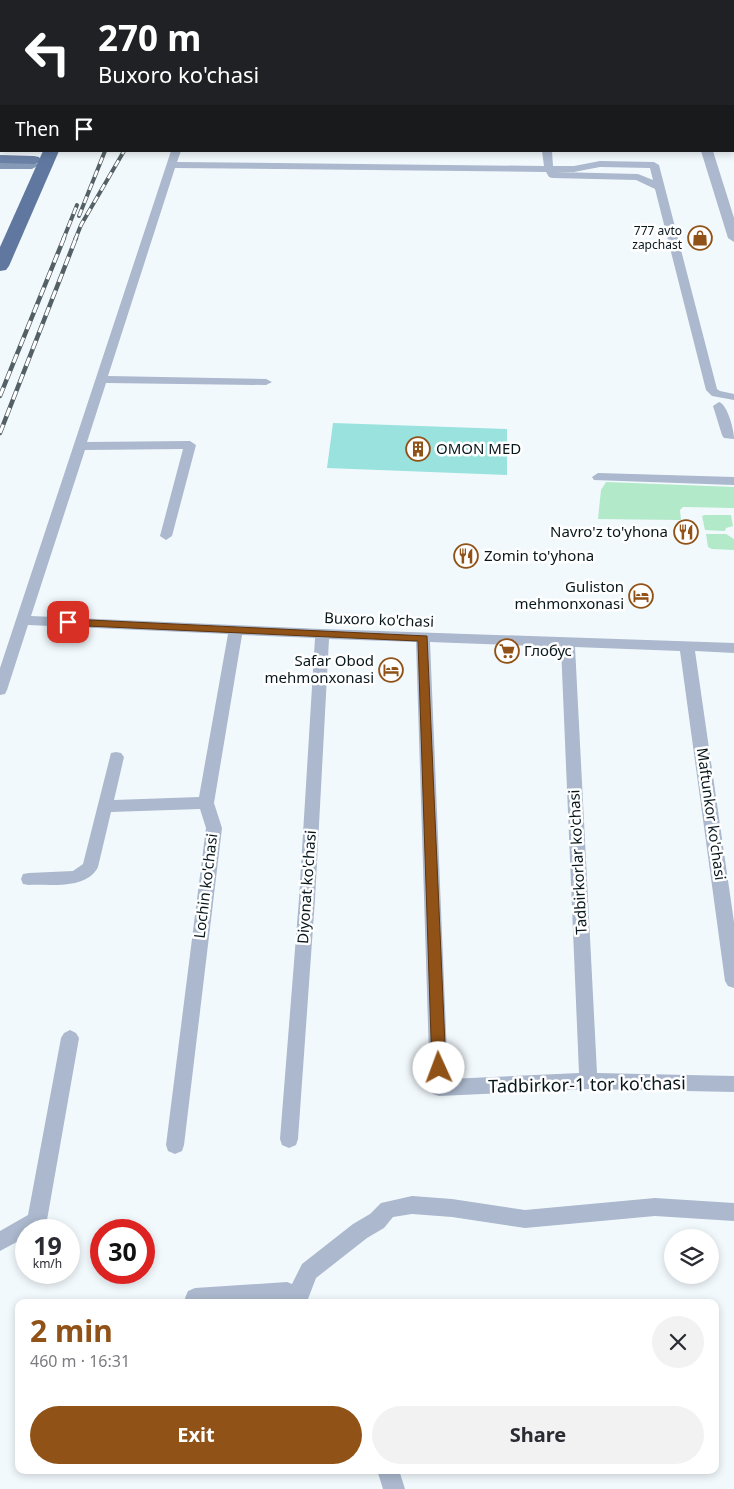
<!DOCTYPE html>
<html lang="en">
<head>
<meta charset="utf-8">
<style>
	:root { --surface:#fff; --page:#f2f2f3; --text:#2b2b33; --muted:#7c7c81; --accent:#905216 }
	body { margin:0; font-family:"Noto Sans",sans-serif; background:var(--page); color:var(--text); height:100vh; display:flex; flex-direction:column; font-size:19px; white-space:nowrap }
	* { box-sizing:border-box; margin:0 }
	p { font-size:16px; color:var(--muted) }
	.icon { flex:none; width:28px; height:28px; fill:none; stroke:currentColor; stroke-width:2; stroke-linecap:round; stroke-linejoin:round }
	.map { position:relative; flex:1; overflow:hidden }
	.side { position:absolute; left:15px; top:1299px; width:704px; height:175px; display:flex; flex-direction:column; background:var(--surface); border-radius:10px; box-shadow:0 2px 8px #0003 }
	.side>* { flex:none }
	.guide { position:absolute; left:0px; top:0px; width:735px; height:152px; box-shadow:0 2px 8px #0003; background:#202124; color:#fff; overflow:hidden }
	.fabs { position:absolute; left:664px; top:1229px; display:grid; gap:10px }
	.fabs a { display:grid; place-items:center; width:55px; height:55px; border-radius:50%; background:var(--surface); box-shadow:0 2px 8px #0003; font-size:25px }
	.speed { position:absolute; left:15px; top:1219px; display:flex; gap:10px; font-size:25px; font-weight:700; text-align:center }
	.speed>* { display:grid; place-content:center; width:65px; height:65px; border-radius:50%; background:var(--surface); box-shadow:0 2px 8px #0003; line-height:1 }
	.speed small { font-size:12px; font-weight:400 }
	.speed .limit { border:8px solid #d22; background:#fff; color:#111 }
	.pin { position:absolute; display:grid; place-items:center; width:42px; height:42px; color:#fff; margin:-21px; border-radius:10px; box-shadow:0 2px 8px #0006 }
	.me { position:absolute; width:55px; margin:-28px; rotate:358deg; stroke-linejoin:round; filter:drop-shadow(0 0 4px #0008) }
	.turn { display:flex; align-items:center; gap:18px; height:105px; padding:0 15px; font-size:22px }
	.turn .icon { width:65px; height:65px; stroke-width:2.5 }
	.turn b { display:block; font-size:35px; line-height:42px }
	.then { display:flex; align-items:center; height:48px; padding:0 15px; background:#0003; gap:10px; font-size:19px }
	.round { display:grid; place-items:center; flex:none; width:52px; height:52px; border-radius:26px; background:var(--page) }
	.overview { display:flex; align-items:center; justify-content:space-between; height:85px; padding:0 15px }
	h1 { font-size:30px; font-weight:700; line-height:38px; color:var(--accent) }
	.action { display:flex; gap:10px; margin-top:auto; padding:10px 15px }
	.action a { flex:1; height:58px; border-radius:30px; background:var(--accent); color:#fff; font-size:20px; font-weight:700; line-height:58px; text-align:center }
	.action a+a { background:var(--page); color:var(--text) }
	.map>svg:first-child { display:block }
</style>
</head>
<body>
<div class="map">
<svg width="734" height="1489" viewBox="0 0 734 1489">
	<rect width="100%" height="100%" fill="#f2f9fd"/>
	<g fill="#b1e9c9">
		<polygon points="606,482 734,487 734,508 683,507 680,510 681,520 598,519 601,490"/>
		<polygon points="705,515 731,515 733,526 726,528 725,531 705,530 702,516"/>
		<polygon points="706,534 726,534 734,539 734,550 712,549 708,547"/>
	</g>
	<polygon fill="#99e2de" points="333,423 507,429 507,475 327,468"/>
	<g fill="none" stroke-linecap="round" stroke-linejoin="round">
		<g fill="#abb8cd" fill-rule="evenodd">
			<rect x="86" y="0" width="8" height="1"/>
			<rect x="226" y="0" width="8" height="1"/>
			<rect x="326" y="0" width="8" height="1"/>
			<path d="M171,151H181L177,162L544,166L542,151H552L553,166H574L600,161L654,162L659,165L717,389L720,391L734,394V400L712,396L706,390L655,189L636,180L552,178L549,177L546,172L175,168L108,376L266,379L272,382L266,385L106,383L87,442L190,441L196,445L172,536L166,540L160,536L183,449L85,450L31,616L322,629L734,643V653L695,651L734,922V988L728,986L725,981L680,651L575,647L597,1073L734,1076V1092L588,1089L439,1096L433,1094L430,1088L416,642L329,639L315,899L298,1139L296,1145L289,1148L282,1145L280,1139L299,899L315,638L242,635L214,803L222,828L184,1145L182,1151L175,1154L168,1151L166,1145L206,828L200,809L111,812L98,867C86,890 51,884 29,885L23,884L21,879L23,874L29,873L73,871L83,864L111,753L116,752L121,753L124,757L114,800L199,797L228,634L28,625L7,690L5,694L0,695V668ZM600,167L650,168L653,180L638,174L555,172H574ZM430,642L561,647L579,1073L448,1079Z"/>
			<path d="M719,402C728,405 734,431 734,439L724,438L722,435L713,406Z"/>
			<polygon points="598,473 734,477 734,485 594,480 592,477"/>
			<path d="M70,1030L76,1033L79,1038L47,1220C42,1230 37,1230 26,1230V1237L0,1251V1231L28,1215L61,1038L64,1033Z"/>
			<polygon points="412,1196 452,1199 525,1210 655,1198 734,1203 734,1221 655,1216 525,1228 452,1217 412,1214 393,1217 384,1228 367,1238 316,1278 308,1299 309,1302 187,1302 185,1298 188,1291 195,1288 287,1282 292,1284 302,1264 353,1224 370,1214 381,1203"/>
			<polygon points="377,1470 399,1470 405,1489 383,1489"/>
		</g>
		<polygon fill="#abb8cd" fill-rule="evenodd" points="701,151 713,151 734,218 734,242 728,238"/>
		<g fill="#8699b7" fill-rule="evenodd">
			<rect x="0" y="73" width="1" height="8"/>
			<polygon points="0,161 32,161 39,165 32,169 0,169"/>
		</g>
		<g fill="#6b82a6" fill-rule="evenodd">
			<rect x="0" y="77" width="1" height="8"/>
			<rect x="0" y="116" width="1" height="8"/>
			<polygon points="0,155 34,156 39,157 41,160 39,163 34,164 0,163"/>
		</g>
		<polygon fill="#60789f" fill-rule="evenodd" points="43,151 59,151 9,266 6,270 0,271 0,247"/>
		<g stroke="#536065" stroke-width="4">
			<g id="rail-far1">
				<polyline points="79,216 105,151"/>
				<polyline points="63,240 77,205"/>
				<polyline points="75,240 81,225 124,151"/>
			</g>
		</g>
		<g stroke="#536065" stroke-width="4.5">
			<g id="rail">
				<polyline points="0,396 64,238"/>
				<polyline points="0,433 76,238"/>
			</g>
		</g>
		<use href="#rail-far1" stroke="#fff" stroke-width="2.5" stroke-dasharray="7" stroke-linecap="butt"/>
		<use href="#rail" stroke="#fff" stroke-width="3" stroke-dasharray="9" stroke-linecap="butt"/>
	</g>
	<polygon fill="#905216" stroke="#5e350e" points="68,619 427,636 446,1068 443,1072 439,1074 434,1072 432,1068 418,641 65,625 63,622"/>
	<defs>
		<g id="shop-ring" transform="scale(1.25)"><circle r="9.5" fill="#fff" stroke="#905216" stroke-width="1.5"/><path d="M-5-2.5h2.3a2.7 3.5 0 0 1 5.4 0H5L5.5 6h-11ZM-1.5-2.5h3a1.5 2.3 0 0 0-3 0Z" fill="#905216"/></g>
		<g id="building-ring" transform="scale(1.25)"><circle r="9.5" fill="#fff" stroke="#905216" stroke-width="1.5"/><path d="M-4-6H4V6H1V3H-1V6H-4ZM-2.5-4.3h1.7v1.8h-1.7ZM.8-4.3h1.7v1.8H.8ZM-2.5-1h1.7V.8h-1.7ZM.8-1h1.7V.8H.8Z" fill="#905216"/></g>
		<g id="restaurant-ring" transform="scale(1.25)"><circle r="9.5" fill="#fff" stroke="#905216" stroke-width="1.5"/><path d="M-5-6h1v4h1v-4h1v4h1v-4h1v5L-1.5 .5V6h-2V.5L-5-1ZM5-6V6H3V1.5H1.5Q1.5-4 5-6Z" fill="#905216"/></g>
		<g id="hotel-ring" transform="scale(1.25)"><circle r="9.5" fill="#fff" stroke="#905216" stroke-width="1.5"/><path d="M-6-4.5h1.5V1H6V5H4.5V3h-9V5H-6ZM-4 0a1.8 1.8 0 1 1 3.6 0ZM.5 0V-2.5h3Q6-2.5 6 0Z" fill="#905216"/></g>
		<g id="supermarket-ring" transform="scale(1.25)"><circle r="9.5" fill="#fff" stroke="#905216" stroke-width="1.5"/><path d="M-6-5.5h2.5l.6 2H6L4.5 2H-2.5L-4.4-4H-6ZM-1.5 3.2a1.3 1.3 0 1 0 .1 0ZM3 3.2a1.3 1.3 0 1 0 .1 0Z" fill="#905216"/></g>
	</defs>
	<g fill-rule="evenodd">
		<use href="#shop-ring" x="700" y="238"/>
		<use href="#building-ring" x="418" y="449"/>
		<use href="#restaurant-ring" x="686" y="532"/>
		<use href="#restaurant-ring" x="466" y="556"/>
		<use href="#hotel-ring" x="641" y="596"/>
		<use href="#supermarket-ring" x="507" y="651"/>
		<use href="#hotel-ring" x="391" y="670"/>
	</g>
	<g text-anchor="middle" stroke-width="5" stroke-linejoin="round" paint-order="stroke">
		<g font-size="12" fill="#08171c" stroke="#fff" text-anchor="end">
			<text x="682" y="235">777 avto<tspan x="682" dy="14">zapchast</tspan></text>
		</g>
		<g font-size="15" fill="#08171c" stroke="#fff" text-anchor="start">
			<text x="436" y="454">OMON MED</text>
			<text x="668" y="537" text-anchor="end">Navro'z to'yhona</text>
			<text x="484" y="561">Zomin to'yhona</text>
			<text x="624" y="592" text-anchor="end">Guliston<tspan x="624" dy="17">mehmonxonasi</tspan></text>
			<text x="524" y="656">Глобус</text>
			<text x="374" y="666" text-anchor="end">Safar Obod<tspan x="374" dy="17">mehmonxonasi</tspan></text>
		</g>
		<g font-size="15" fill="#08171c" stroke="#fff">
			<text transform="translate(379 620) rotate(2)" y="5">Buxoro ko'chasi</text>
			<text transform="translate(711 814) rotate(82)" y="5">Maftunkor ko'chasi</text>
			<text transform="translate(578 862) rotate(-93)" y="5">Tadbirkorlar ko'chasi</text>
			<text transform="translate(206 886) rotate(-83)" y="5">Lochin ko'chasi</text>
			<text transform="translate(307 887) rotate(-86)" y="5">Diyonat ko'chasi</text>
		</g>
		<g font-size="18" fill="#08171c" stroke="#fff">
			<text transform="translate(587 1085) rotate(-1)" y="6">Tadbirkor-1 tor ko'chasi</text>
		</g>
	</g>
</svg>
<div class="fabs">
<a><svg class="icon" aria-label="layers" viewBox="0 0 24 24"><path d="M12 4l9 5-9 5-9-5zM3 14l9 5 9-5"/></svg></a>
</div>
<div class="speed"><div>19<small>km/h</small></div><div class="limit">30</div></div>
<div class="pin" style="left:68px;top:622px;background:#d93025"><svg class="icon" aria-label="arrive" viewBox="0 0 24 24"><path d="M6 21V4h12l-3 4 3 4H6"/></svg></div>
<svg class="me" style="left:439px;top:1068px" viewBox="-20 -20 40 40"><circle r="19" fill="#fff"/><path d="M0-13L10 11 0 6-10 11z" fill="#905216"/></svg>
<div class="guide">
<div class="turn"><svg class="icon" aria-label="left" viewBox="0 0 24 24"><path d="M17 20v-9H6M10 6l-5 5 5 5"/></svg><div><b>270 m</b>Buxoro ko'chasi</div></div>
<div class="then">Then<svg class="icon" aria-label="arrive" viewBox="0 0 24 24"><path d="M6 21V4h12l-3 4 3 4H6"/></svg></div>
</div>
<section class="side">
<div class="overview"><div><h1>2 min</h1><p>460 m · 16:31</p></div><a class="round"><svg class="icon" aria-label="close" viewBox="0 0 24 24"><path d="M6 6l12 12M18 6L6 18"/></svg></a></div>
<div class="action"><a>Exit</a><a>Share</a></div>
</section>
</div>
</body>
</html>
